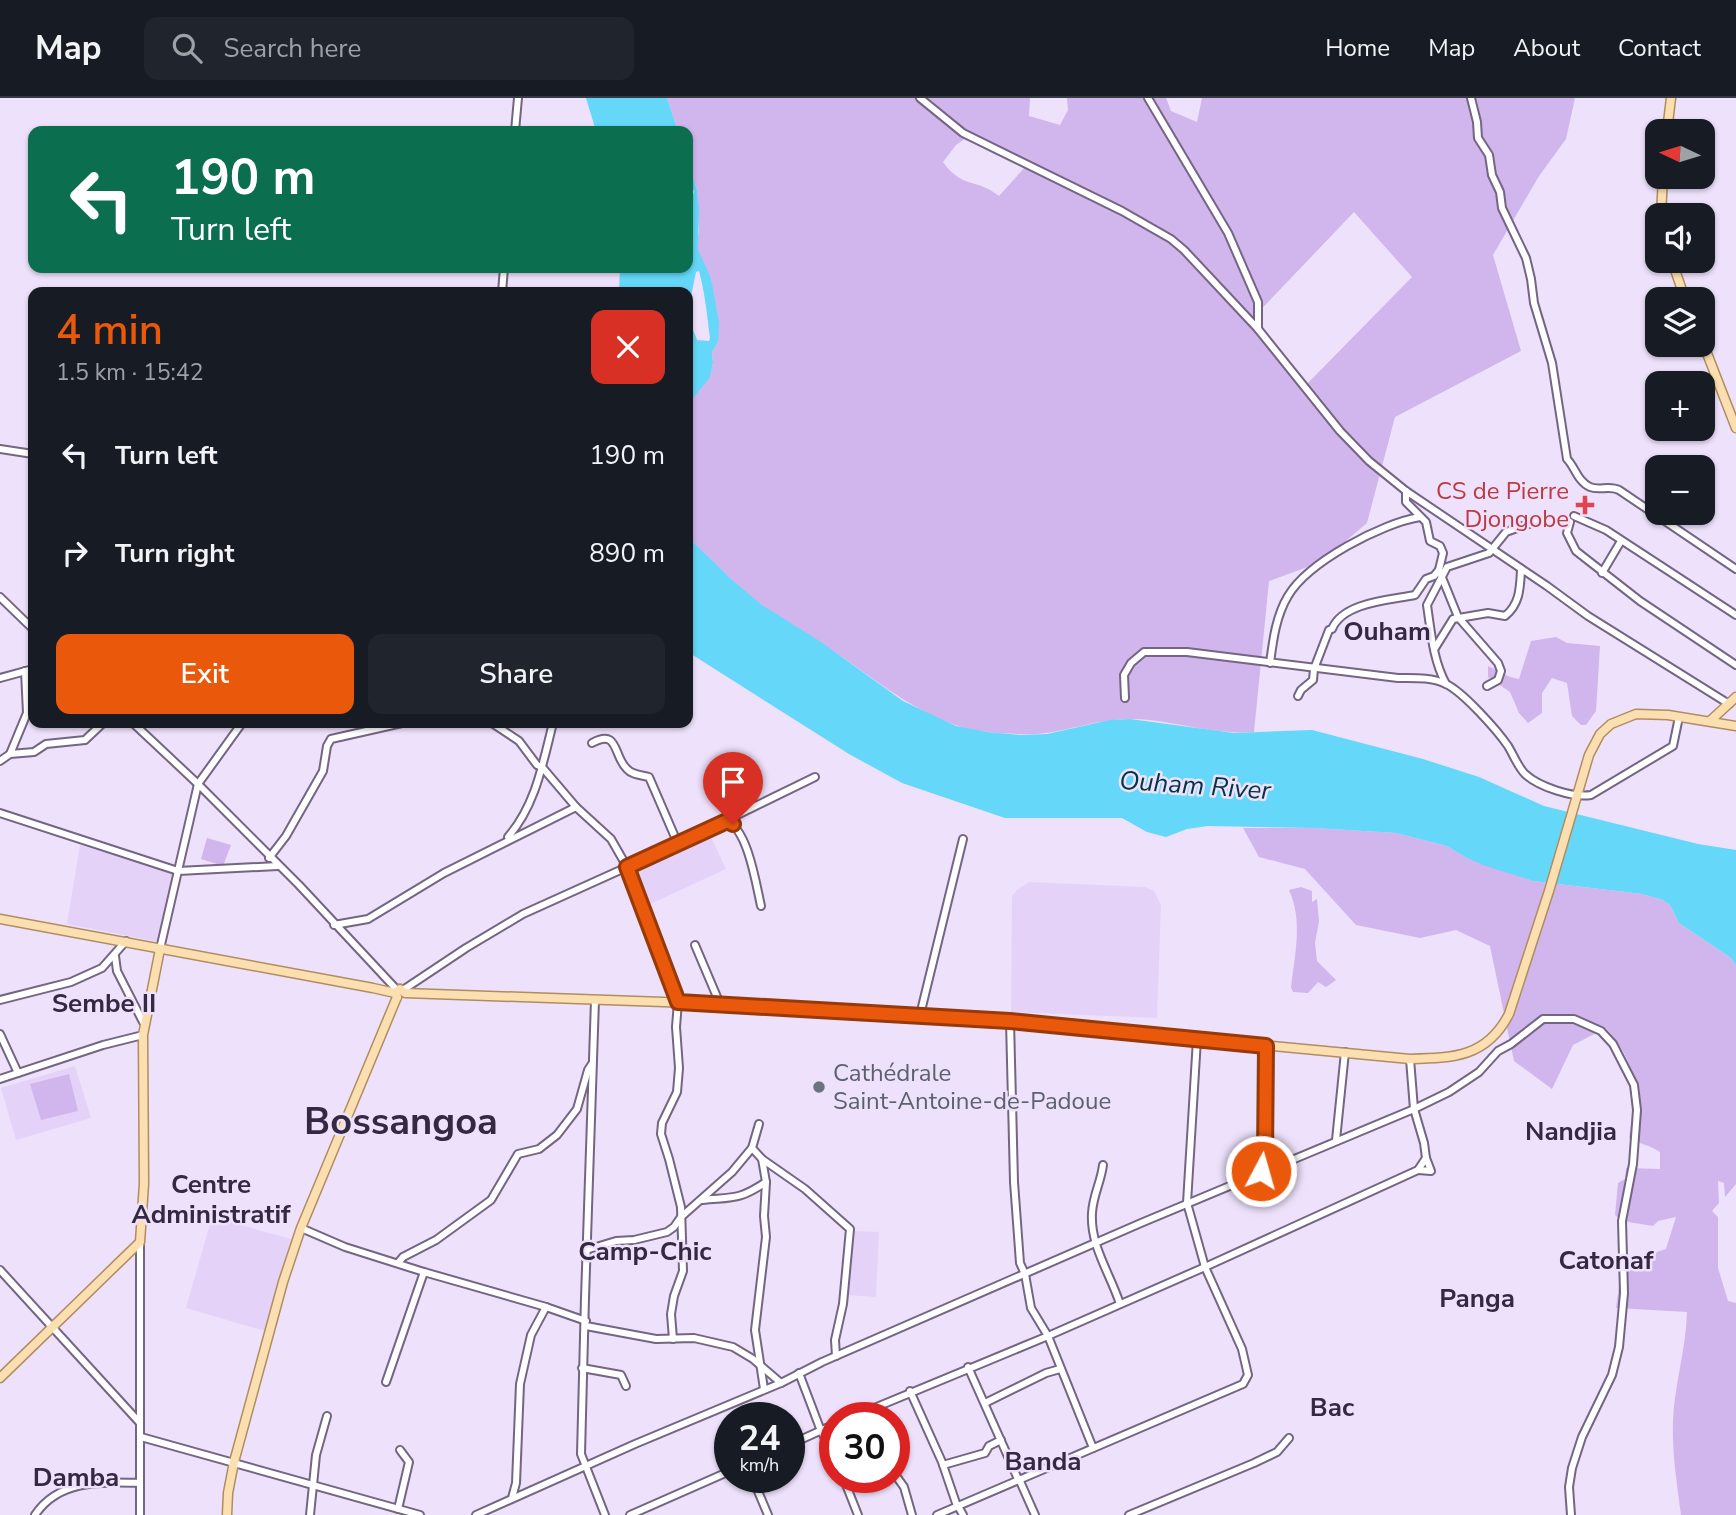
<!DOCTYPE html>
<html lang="en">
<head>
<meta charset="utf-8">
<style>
	:root { --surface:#171b24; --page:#20242c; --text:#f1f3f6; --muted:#9ea1a6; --line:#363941; --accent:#ea580c }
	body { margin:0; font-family:"Nunito Sans",sans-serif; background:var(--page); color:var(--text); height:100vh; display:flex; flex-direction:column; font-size:26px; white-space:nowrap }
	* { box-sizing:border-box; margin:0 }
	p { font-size:23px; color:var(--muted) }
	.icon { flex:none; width:38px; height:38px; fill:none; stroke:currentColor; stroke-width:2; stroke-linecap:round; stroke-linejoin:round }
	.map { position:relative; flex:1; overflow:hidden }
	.panel { position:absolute; left:28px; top:189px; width:665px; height:441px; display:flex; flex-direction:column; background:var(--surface); border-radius:14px; box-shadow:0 2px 5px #0004 }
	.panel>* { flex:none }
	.hud { position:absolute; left:28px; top:28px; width:665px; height:147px; border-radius:14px; box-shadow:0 2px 5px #0004; background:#0b6e4f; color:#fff; overflow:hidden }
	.needle { width:46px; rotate:274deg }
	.buttons { position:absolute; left:1645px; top:21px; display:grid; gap:14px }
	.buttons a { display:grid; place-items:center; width:70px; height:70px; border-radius:14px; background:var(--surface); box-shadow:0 2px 5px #0004; font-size:35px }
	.speed { position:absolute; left:714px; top:1304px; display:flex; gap:14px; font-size:35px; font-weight:700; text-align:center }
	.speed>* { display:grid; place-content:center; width:91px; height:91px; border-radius:50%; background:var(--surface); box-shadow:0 2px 5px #0004; line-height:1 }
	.speed small { font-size:18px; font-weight:400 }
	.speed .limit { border:10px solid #d22; background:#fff; color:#111 }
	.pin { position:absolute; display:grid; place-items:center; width:60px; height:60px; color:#fff; margin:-72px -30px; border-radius:50% 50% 50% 0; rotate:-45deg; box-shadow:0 0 7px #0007 }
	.pin .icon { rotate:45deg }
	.me { position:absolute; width:77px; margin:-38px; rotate:6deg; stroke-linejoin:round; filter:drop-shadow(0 0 5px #0008) }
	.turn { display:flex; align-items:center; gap:24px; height:147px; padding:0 28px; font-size:32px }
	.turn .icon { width:91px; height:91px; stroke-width:2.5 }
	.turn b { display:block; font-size:49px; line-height:60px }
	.round { display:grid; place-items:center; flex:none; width:74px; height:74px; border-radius:14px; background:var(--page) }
	.headline { display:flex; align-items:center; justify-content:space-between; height:119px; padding:0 28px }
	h1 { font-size:42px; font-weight:600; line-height:52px; color:var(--accent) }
	.action { display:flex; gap:14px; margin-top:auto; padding:14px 28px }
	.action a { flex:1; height:80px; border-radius:14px; background:var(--accent); color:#fff; font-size:28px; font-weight:600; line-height:80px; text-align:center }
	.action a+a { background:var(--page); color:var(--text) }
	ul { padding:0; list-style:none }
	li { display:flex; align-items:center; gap:21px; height:98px; padding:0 28px }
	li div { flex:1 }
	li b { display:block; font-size:26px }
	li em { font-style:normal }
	header { display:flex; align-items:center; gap:42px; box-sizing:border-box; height:98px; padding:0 35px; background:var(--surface); border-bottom:2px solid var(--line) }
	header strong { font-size:33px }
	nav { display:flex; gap:38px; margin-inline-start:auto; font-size:24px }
	.search { width:490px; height:63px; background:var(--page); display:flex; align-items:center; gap:18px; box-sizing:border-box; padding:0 24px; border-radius:14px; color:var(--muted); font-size:26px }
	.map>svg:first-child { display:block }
</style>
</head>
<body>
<header>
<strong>Map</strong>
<div class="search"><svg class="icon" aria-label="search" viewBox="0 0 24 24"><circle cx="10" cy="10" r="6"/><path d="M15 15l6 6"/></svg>Search here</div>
<nav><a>Home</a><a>Map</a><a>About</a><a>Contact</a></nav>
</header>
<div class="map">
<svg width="1736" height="1417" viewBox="0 0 1736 1417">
	<rect width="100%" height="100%" fill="#eee1fc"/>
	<g fill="#e5d2f9">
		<polygon points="709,735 726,771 646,808 630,771"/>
		<polygon points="80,747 175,775 159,844 67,826"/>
		<polygon points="1029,784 1145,789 1154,793 1161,807 1157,920 1011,914 1012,798 1017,792"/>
		<polygon points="75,968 91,1020 16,1042 1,990"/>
		<polygon points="212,1119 291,1141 265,1233 186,1210"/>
		<polygon points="852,1133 879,1134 876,1199 848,1197"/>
	</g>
	<g fill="#d1b5ed" fill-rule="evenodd">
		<path d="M667,0H1030L1029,18L1060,27L1068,12L1067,0H1166L1171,13L1197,24L1202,0H1575L1566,41L1539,78L1493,157L1521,253L1395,319L1367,425L1321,464L1269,483L1254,634C1210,637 1174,622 1133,621C1094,620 1057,639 1018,636C997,635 974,634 955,627C913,612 878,584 842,559C816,541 788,526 762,507C735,488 712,462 688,439V307L710,278L713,265L712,254L718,244L711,180L700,160L696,145L699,134L697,92L688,64V33H678ZM966,40L1027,68H1026L999,98C977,80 962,91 943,64L956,47ZM1354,114L1412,179L1307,286L1251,222Z"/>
		<polygon points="1556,539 1567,545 1600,548 1596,613 1586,627 1581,627 1572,618 1567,585 1552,580 1542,595 1542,615 1528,625 1519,615 1510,594 1488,579 1488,568 1510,579 1519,581 1531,543"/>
		<path d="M1243,730H1315L1396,735L1447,748L1465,759L1533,783L1642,796L1663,802L1670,807L1679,825L1731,860L1736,868V1086L1725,1099L1724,1085L1718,1083L1719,1105L1712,1113L1718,1119V1170L1728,1203L1736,1205V1417H1681C1677,1386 1672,1355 1673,1324C1674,1288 1686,1252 1687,1214L1616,1210L1623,1159L1635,1161L1666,1151L1676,1119L1658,1123L1653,1128L1622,1123L1615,1117L1618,1085L1625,1081L1626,1070L1660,1071V1054C1650,1047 1639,1046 1629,1040L1632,1020L1641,1016C1636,981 1630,957 1606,930L1573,947L1552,991L1514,963L1490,848L1456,832L1420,840L1356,827L1305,771L1259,759Z"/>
		<polygon points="207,740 231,747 223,768 201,761"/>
		<path d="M1301,789L1312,793V804L1317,801L1319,823L1315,845L1317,863L1336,882L1326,889L1318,884L1308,895L1293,894L1291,889C1295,857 1303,822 1289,792Z"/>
		<polygon points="69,976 78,1013 41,1022 30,986"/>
	</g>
	<g fill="#65d7f9" fill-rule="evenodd">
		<polygon points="586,0 667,0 678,33 596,33"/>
		<path d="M688,64L697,92L699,112L698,152L711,180L719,225L718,244L712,254L713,265L710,279L688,307V194H619L620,170H688V111L694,94L688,78ZM699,173C705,195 707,217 710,240L709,243L697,242C695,235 690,228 689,220C688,213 694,183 696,174Z"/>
		<polygon points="688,439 732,482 762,507 821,544 903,603 956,628 987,634 1021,637 1047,636 1110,622 1130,621 1234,635 1312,632 1423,661 1479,679 1544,708 1698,746 1736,752 1736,868 1731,860 1679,825 1670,807 1663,802 1642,796 1533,783 1483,767 1465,759 1447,748 1396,735 1315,730 1208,728 1187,731 1166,739 1147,734 1122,720 1005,720 902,685 849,656 688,554"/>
	</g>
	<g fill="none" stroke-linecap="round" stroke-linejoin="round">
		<g stroke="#746582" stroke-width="10">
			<g id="minor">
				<polyline points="920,0 963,35 1122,113 1171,141 1184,152 1258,231 1340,333 1369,363 1406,393 1547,488 1588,518 1729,606"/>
				<polyline points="1148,0 1228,135 1258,204 1258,231"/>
				<path d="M1471,0L1477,24L1478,40L1489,57L1492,77L1500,94L1502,110L1526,160L1531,181L1534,205L1552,265L1567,361C1575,369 1578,384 1590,389C1599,393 1609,387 1619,392L1736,471"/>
				<polyline points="515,33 518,0"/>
				<polyline points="502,194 504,170"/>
				<polyline points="0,351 33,356"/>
				<polyline points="1406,393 1406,404 1426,424 1430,443 1440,448 1443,455 1439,472 1458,519 1498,565 1501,573 1498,582 1487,588"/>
				<polyline points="1574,418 1606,432 1736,517"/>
				<polyline points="1570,424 1567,435 1576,453 1640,503 1736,567"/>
				<polyline points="1602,475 1621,443"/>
				<polyline points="0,499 33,531"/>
				<path d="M1435,550L1453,521L1488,515L1505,518C1520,506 1520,490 1521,472"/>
				<path d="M1270,565C1273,542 1276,518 1288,498C1308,464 1382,425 1420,419"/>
				<polyline points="0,580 33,571"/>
				<path d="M1446,586C1433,562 1431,534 1427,507L1447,469L1489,455L1506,434L1537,423"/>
				<path d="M1298,598L1301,592L1313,582L1314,571L1329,532L1332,531C1343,504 1390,502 1415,497L1426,481L1434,478L1439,472"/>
				<path d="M1125,600L1124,577L1131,565L1144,554H1187L1398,580C1415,580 1431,579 1446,586C1463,594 1497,632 1508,648C1513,656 1518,669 1525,676C1539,689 1573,700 1591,697L1673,648L1679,619"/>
				<polyline points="133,625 198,686 299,787 397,892"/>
				<polyline points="492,625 519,643 537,667 542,669 576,709 611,741 627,769 643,807 678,904 676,929 679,970 677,994 662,1025 661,1036 669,1061 681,1109 683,1173 674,1198 671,1216 673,1241"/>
				<path d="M592,645C619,630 613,658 627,671C632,677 641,677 649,679L678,746"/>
				<polyline points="10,656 34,654 46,646 85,642 103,625"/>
				<polyline points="0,663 10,656 27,615 25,573"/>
				<polyline points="0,715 178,773 278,768"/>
				<path d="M727,723C748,732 756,786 761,808"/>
				<path d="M508,739C536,707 543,664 553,625"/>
				<polyline points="269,760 286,738 323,673 327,648 331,641 402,625"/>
				<polyline points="334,827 368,821 444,775 576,709"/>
				<polyline points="695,847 720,906"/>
				<polyline points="160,851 198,686 242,625"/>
				<polyline points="115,858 117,873 143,924"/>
				<polyline points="403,892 466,850 523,816 678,746 815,679"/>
				<polyline points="0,902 71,884 102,870 126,843"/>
				<polyline points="595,902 585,1200 581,1356 605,1417"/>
				<polyline points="920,917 963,741"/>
				<polyline points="1010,923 1014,1084 1020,1165 1025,1176 1031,1210 1048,1238 1093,1350"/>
				<polyline points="0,936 18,975"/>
				<polyline points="1266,948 1265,1058 1273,1069"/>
				<polyline points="0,981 103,947 143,937"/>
				<polyline points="1336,1042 1345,954"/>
				<polyline points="752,1050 762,1061 766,1084 764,1118 766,1139 755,1232 764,1291"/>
				<polyline points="762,1061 805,1091 850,1131 843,1206 835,1242 836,1258"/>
				<path d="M1103,1067C1101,1084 1093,1097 1092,1115C1090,1148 1110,1175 1120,1206"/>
				<polyline points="1418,1072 1431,1073 1426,1060"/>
				<path d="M703,1102C734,1099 739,1102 766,1084"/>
				<polyline points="301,1130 345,1149 424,1174 546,1209 586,1223"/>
				<polyline points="586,1152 616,1143 634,1142 667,1134 674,1129 681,1119 732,1074 752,1050 759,1026"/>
				<polyline points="398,1165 403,1159 436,1142 491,1102 518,1056 539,1051 557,1037 577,1011 588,972 592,966"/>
				<polyline points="0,1172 140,1325"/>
				<polyline points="586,1228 656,1241 694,1240 733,1249 753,1261 781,1285"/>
				<polyline points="968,1269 1018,1381"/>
				<polyline points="582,1270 621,1277 626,1288"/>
				<polyline points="799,1275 821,1333 835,1359"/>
				<polyline points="386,1284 424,1174"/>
				<polyline points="910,1293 942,1364 957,1408"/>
				<polyline points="985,1305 1046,1275 1060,1271"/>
				<polyline points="850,1320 1048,1238 1205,1169 1418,1072 1426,1060 1424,1045 1414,1011 1410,961"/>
				<polyline points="141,1339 420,1417"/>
				<polyline points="789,1347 835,1326"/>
				<polyline points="943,1367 985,1355 989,1348 1001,1342"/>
				<polyline points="894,1375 904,1389 912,1417"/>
				<polyline points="752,1379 768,1417"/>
				<polyline points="843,1379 858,1417"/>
				<polyline points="1019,1381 1035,1417"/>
				<polyline points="512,1400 516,1385 520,1286 531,1237 546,1209"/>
				<polyline points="958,1408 963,1417"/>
				<polyline points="398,1411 409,1364 400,1352"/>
				<path d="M35,1417C59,1381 102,1384 140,1385"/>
				<polyline points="140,1417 140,1144"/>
				<polyline points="310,1417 316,1357 327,1318"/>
				<polyline points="476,1417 635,1346 781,1285 822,1264 1141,1125 1414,1011 1449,994 1479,974 1498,953 1511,946 1543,921 1574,921 1601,933 1613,946 1634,987 1637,1012 1633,1066 1622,1123 1624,1195 1619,1249 1612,1277 1582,1339 1572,1370 1569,1389 1571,1417"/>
				<polyline points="630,1417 730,1373"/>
				<polyline points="937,1417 1243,1286 1248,1277 1242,1251 1205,1169 1187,1105 1197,941"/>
				<polyline points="1129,1417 1254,1365 1277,1354 1289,1340"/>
			</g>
		</g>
		<g stroke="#af8d60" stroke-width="11">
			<g id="major">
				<polyline points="1667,33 1671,0"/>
				<polyline points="1661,117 1663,79"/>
				<polyline points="1672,163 1685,201"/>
				<polyline points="1703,245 1736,330"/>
				<polyline points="1710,623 1736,599"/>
				<polyline points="0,821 373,890 395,895 397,899"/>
				<path d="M395,895L400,891L405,895L720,906L1010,923L1410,961C1454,960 1487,959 1509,916L1549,793L1589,657L1600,636L1611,626L1636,616L1668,617L1736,628"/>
				<polyline points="0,1280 140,1144 144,1086 143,937 160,851"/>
				<polyline points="227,1417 228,1395 234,1364 283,1184 301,1130 397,899"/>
			</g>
		</g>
		<use href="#minor" stroke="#fff" stroke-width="6"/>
		<use href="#major" stroke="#fcdfb1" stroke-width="8"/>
	</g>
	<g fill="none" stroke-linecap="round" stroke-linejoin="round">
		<g stroke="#983908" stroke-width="18">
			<polyline id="route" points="733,726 727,723 627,769 678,904 1010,923 1266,948 1265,1058 1261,1073"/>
		</g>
		<use href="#route" stroke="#ea580c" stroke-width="12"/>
	</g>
	<path fill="#e0444e" stroke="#eee1fc" stroke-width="2.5" d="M1581.5 396.5h7v7h7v7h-7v7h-7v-7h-7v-7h7z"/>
	<circle fill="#6b7280" stroke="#eee1fc" stroke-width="2.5" cx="819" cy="989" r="7"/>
	<g text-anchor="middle" stroke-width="5" stroke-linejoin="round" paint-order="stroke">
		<g font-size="24" fill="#be3a42" stroke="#eee1fc" text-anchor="end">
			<text x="1569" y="401">CS de Pierre<tspan x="1569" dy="28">Djongobe</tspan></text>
		</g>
		<g font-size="24" fill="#5b616d" stroke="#eee1fc" text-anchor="start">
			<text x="833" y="983">Cathédrale<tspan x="833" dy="28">Saint-Antoine-de-Padoue</tspan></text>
		</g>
		<g font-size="26" font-weight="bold" fill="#352841" stroke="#eee1fc">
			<text x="1387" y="542">Ouham</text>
			<text x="104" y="914">Sembe II</text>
			<text x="1571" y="1042">Nandjia</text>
			<text x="211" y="1095">Centre<tspan x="211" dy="30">Administratif</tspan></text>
			<text x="645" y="1162">Camp-Chic</text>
			<text x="1606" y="1171">Catonaf</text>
			<text x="1477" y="1209">Panga</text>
			<text x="1332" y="1318">Bac</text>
			<text x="1043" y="1372">Banda</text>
			<text x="76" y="1388">Damba</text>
		</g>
		<g font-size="26" font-style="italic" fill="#003644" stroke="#eee1fc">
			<text transform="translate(1195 687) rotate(4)" y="9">Ouham River</text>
		</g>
		<g font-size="38" font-weight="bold" fill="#352841" stroke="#eee1fc">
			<text x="401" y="1036">Bossangoa</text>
		</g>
	</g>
</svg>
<div class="buttons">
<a><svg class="needle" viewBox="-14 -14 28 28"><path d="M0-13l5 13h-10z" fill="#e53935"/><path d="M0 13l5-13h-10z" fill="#9ea1a6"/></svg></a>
<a><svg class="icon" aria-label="sound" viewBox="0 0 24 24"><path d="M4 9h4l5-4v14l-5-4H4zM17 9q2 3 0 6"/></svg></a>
<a><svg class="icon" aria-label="layers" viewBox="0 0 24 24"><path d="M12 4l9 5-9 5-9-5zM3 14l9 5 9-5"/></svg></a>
<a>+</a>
<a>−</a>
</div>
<div class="speed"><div>24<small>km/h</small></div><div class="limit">30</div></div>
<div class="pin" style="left:733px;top:726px;background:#d93025"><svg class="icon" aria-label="arrive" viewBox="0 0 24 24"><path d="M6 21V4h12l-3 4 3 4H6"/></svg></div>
<svg class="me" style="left:1261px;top:1073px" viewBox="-20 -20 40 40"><circle r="17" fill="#ea580c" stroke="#fff" stroke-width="3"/><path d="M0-11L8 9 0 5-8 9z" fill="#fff"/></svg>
<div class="hud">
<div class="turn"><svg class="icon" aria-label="left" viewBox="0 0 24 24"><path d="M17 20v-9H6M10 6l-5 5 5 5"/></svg><div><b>190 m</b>Turn left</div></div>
</div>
<section class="panel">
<div class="headline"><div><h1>4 min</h1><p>1.5 km · 15:42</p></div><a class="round" style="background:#d93025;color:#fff"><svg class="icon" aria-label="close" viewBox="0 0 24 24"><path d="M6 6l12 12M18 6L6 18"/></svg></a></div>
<ul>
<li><svg class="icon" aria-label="left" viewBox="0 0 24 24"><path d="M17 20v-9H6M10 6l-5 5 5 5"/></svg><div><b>Turn left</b></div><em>190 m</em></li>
<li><svg class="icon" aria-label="right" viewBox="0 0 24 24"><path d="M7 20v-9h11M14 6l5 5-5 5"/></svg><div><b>Turn right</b></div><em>890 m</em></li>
</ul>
<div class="action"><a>Exit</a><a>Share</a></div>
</section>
</div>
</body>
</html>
